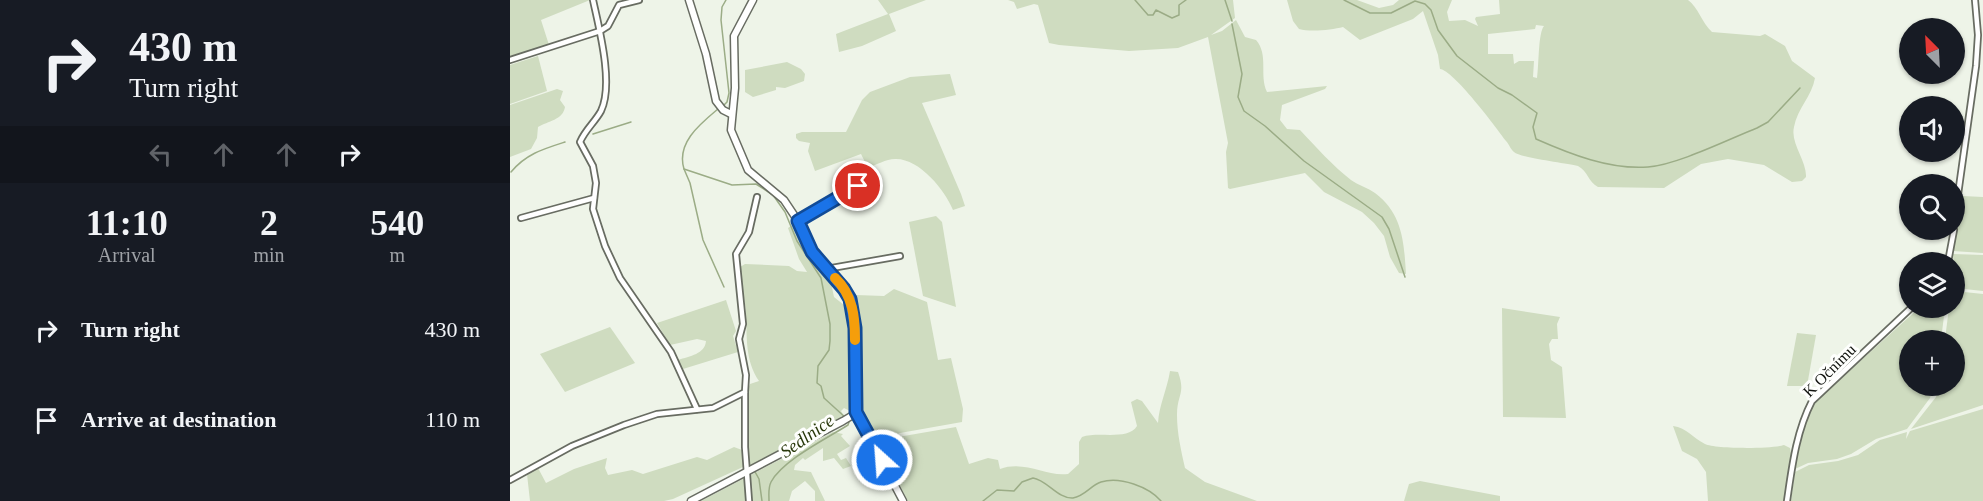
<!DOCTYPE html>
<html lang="en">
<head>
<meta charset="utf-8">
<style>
	:root { --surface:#171b24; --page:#242831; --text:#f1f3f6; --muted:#9ea1a6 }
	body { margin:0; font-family:Georgia,serif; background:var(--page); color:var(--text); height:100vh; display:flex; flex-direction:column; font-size:22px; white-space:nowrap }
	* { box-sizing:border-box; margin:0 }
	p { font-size:20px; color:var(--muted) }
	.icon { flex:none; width:33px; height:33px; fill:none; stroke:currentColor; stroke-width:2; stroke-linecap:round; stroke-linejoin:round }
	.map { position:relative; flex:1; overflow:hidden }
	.drawer { display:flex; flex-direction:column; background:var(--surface); width:510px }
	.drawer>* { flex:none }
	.top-card { background:#171b24; color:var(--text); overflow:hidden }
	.needle { width:39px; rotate:336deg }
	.tools { position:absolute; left:1389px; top:18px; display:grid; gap:12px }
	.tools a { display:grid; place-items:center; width:66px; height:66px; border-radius:50%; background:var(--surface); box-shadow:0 2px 4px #0004; font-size:30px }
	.pin { position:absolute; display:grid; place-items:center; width:51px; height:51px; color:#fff; margin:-26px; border:3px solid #fff; border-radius:50%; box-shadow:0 2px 6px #0007 }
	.me { position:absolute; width:66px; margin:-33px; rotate:334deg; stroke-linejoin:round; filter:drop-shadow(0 0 4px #0008) }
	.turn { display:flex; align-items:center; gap:21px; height:126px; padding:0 30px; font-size:27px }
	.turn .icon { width:78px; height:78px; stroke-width:2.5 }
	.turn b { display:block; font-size:42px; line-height:51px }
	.lanes { display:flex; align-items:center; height:57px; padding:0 30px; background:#0003; justify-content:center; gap:30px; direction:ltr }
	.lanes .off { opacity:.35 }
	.eta { display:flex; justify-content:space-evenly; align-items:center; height:102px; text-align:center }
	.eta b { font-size:36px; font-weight:700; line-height:42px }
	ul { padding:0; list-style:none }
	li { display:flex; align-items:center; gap:18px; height:90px; padding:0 30px }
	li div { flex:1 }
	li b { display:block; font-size:22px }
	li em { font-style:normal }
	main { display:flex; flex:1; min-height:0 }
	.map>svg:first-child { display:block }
</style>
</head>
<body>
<main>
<section class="drawer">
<div class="top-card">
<div class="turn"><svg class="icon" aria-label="right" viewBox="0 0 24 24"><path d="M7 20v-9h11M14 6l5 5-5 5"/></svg><div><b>430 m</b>Turn right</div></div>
<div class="lanes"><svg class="icon off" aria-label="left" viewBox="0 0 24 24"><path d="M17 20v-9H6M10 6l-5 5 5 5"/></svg><svg class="icon off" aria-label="ahead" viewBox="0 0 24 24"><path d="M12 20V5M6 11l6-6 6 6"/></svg><svg class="icon off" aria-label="ahead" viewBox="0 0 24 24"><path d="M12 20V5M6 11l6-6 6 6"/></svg><svg class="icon" aria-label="right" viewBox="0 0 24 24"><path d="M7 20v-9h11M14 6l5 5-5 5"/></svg></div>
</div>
<div class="eta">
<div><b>11:10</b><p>Arrival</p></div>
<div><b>2</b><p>min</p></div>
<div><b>540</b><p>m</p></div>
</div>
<ul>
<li><svg class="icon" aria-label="right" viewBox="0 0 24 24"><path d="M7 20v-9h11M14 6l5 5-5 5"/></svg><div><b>Turn right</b></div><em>430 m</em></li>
<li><svg class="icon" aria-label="arrive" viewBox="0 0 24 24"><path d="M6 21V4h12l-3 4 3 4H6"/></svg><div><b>Arrive at destination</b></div><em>110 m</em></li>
</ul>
</section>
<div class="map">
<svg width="1473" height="501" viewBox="0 0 1473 501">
	<rect width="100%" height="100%" fill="#eef4e8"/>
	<g fill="#cfdcc0" fill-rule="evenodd">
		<polygon points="0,0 80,0 31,20 39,45 0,56"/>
		<polygon points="368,0 416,0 379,14 386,31 352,46 329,52 326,34 378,14"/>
		<path d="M498,0H723L725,18L701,35L712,31L726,20L735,37L746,40C759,55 749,75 757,92L817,86L815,89L772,105L770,120L777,129L790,130C807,148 822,165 841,180C848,185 858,188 865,193C893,214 894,243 896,274L889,273L880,257L874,236L864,223L852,212L814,192L795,173L720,189L718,188L716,152L718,143L698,37L668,48L619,51L549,45L539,43L528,5L524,4L507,9L504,2Z"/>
		<path d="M777,0H847L869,8L883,5L889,0H942L937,12L939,21L955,20L968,26L965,19L966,17L990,14L989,0H1178C1188,7 1192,23 1202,32L1250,36L1255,34L1275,46L1282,61L1305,78C1302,96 1287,109 1284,127C1280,143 1297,161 1296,177L1292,181L1282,182L1254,165L1218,159L1191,164L1154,188L1088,187C1078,182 1078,171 1068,166C1056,163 1010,158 1004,152C1001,150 999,144 996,141C986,127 943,70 930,69L928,55L913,11L903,19L850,40L833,27C822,30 800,32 789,29L783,21ZM1026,25L1034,26C1028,33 1029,66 1027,78L1023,77L1024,61H1009L1004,64L1003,54H978V34L1025,29Z"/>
		<polygon points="28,56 37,91 0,104 0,65"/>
		<polygon points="277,62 291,69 295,74 294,81 275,88 266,87 266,90 243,97 235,92 235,70"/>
		<path d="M440,74L446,95L412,103L451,194L455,206L443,210C435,190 409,158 385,159C376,159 366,165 358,168L351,154L305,171L298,151L300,143L289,141L286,138V134L292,132H336L352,100L360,92L400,77Z"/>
		<path d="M47,89L53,91L50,100L55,107C53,120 38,121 28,127L27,138L21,149L0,157V105Z"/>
		<polygon points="1453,196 1473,197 1473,253 1443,251"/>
		<polygon points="426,216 432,222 446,307 413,296 399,222"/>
		<path d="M285,223L300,257L320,278L324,297L339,309L343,347L340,348L343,406L340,411L334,408L331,411L334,416L331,418L241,467L238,466L236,453L238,389L240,384L249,381C235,361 237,337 236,313C235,298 230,283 230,267L235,264L279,266L287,271L297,272L289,259L278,228Z"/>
		<polygon points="1443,254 1473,255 1473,291 1445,288"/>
		<path d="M384,289L417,302L428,360L441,358L453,409L452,422L390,433L368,441C342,421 352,332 344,299L346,295L374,296Z"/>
		<polygon points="1445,291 1473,294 1473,405 1401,429 1426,397 1429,386 1444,386 1444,340 1435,339 1439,308 1444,308"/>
		<path d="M216,300L226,331L223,336L228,352L173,369L168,360C180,356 195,354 196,341L187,339L160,345L147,323Z"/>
		<polygon points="992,308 1050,317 1047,324 1048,339 1042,339 1039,344 1041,360 1052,367 1056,418 993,417"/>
		<polygon points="1409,308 1435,308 1431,340 1400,340 1400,386 1424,386 1420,398 1397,429 1366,439 1341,454 1327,459 1298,463 1285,469 1294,426 1305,402"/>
		<polygon points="100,327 125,363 55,392 30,354"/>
		<polygon points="1287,333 1306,335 1297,386 1277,386"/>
		<path d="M660,371L668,372C676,394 667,394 667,415C667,433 671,450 675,468L695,482L747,501H398L369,445L388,437L446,427L459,464L478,458L488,460L490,469C515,460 536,477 558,474L569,464V442L572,437C588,431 618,441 627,426L621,402L627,399L632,401L648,423C649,405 657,390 660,371Z"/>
		<polygon points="1473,409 1473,501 1281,501 1285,472 1299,465 1328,461 1348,455 1370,440 1397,432 1396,439 1400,431"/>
		<path d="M1163,426C1177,428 1183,438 1195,444C1205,449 1262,449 1274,445L1280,448L1282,458L1275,501H1198L1196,472L1187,459L1172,451Z"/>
		<polygon points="323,432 333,434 331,436 340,446 327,454 331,460 336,458 341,466 333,469 324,458 313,461 313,448 295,460 293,458 285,465 284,470 301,472 315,501 305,501 305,491 295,481 282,491 279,501 191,501"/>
		<polygon points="224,447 232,450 233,467 163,499 154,501 20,501 17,474 28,468 36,483 64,469 97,458 95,468 98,475 122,470 133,474 187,457 197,460"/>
		<polygon points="910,481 990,496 990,501 894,501 899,484"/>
	</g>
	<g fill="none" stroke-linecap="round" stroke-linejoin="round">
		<g stroke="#9bac86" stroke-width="1.5">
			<polyline points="625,0 638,15 643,15 646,10 662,18 669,15 669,5 676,0"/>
			<polyline points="715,0 722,21"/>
			<path d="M834,0L860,13H881L905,1L915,4L921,10L928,30L947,56L988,88L1002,95L1027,113L1023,127L1026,139C1060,154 1100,170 1138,167C1167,165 1219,139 1247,128L1258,122L1290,88"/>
			<polyline points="722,24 732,74 728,97 734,111 755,126 794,161 872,217 879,229 895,277"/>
			<polyline points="212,107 217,102 219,93 211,20 212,7 216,0"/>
			<path d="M208,109C190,124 166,143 174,169L222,185L246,184L263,195L275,212L287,241L311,278L320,324V341L319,350L308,366L307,383L311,386L314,398L336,418"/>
			<polyline points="83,134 121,122"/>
			<polyline points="174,169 180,183 193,240 214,287"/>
			<path d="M1,172C16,154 33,149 55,142"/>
			<polyline points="244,470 249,479 252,501"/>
			<path d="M259,501C259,494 258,488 261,482C273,460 316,439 338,425L339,422"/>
			<path d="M473,501L487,490L504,491L512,482L523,478C537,480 548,499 563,498C575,496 581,485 591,482C610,476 639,487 651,501"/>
		</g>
		<g stroke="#686c62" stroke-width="8">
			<g id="street">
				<path d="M83,0C89,28 104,84 91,111C85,122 75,130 70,142L83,166L86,183L83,209L95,246L110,278L161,352L187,409"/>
				<polyline points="0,60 90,31 98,26 109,5 129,0"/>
				<polyline points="11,218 84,198"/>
				<polyline points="288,221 362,179"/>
				<polyline points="1444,223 1466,66 1468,35 1465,0"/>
				<polyline points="1438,262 1444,230"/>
				<polyline points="316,269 390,256"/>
				<polyline points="235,392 235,447 239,501"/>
				<polyline points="0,480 62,446 114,425 147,414 203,408 235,392 236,375 229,339 233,324 226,254 239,232 247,197"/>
				<path d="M1277,501C1282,467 1286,432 1302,401L1401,308"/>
			</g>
		</g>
		<g stroke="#686c62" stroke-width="9">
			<g id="secondary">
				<polyline points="179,0 196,54 206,101 213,110 221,114"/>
				<polyline points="346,412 393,501"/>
				<polyline points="181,501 333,421 343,415 347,407 345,328 340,299 329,283 305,256 288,221 274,200 238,170 221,130 225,88 224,36 243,0"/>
			</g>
		</g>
		<use href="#street" stroke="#fff" stroke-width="4.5"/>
		<use href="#secondary" stroke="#fff" stroke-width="6"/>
	</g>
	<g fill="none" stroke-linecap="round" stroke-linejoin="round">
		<g stroke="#114b97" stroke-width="15">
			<polyline id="route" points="348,186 288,221 302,252 334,289 340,299 345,328 346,412 372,460"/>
		</g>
		<use href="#route" stroke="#1a73e8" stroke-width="10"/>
		<path stroke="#f59e0b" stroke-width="10" d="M325,278C343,295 345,317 345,340"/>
	</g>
	<g text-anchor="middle" stroke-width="6" stroke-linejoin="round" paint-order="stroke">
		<g font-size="16" fill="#10120e" stroke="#fefffd">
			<text transform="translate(1319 370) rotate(-45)" y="6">K Očnímu</text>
		</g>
		<g font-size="18" font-style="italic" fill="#29390c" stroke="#fefffd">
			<text transform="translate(297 436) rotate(-35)" y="6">Sedlnice</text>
		</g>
	</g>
</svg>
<div class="tools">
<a><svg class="needle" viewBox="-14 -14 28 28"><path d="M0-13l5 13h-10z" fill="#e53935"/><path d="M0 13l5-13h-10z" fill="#9ea1a6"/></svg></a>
<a><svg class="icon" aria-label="sound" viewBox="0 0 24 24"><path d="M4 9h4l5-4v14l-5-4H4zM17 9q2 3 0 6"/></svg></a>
<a><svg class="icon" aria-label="search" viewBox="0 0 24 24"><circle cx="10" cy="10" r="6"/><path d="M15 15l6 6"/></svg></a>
<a><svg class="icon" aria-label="layers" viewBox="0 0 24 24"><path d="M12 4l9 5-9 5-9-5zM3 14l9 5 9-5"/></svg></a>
<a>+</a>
</div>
<div class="pin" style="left:348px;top:186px;background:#d93025"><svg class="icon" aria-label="arrive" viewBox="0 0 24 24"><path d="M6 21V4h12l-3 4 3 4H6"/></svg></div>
<svg class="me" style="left:372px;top:460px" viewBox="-20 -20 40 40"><circle r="17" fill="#1a73e8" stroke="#fff" stroke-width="3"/><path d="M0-11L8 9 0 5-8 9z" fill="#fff"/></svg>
</div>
</main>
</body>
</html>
